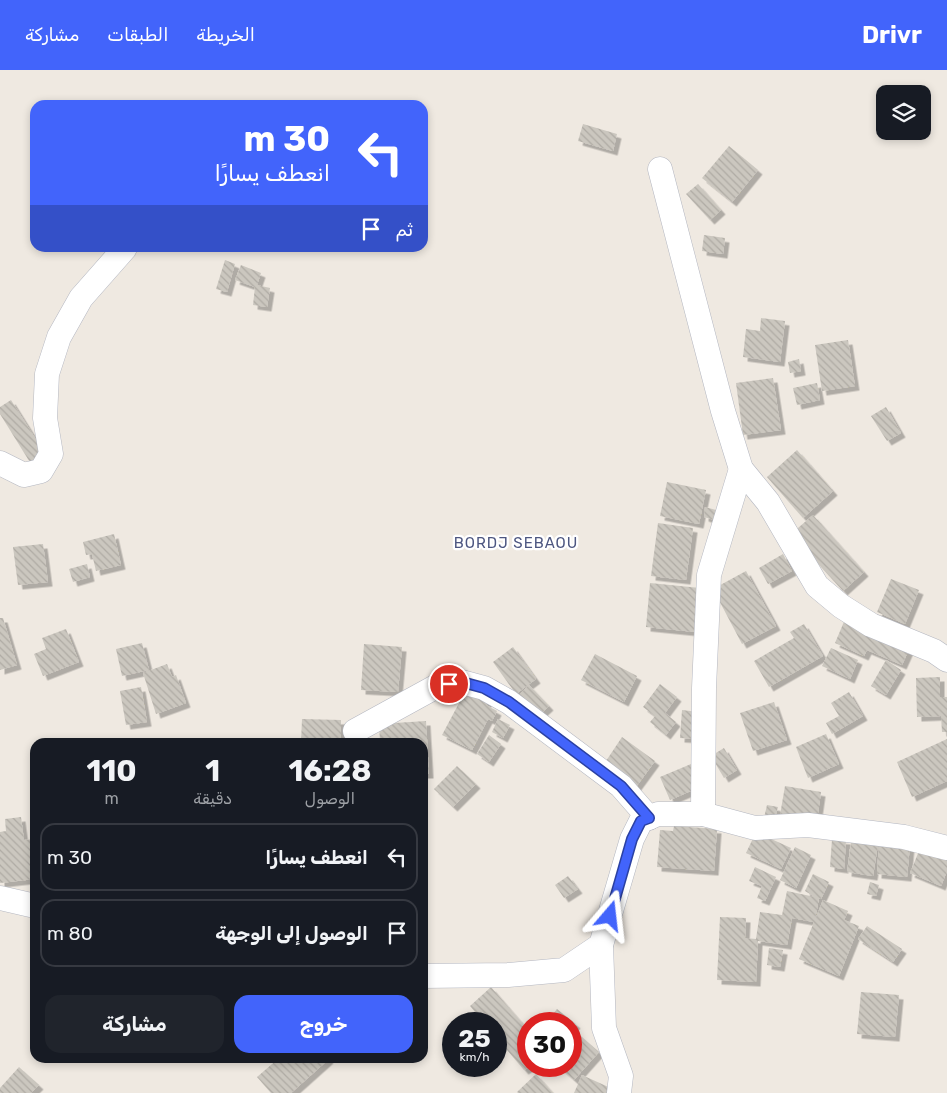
<!DOCTYPE html>
<html lang="ar">
<head>
<meta charset="utf-8">
<style>
	:root { --surface:#171b24; --page:#20242c; --text:#f1f3f6; --muted:#9ea1a6; --line:#363941; --accent:#4264fb }
	body { margin:0; font-family:Rubik,Vazirmatn,sans-serif; background:var(--page); color:var(--text); direction:rtl; height:100vh; display:flex; flex-direction:column; font-size:19px; white-space:nowrap }
	* { box-sizing:border-box; margin:0 }
	p { font-size:16px; color:var(--muted) }
	.icon { flex:none; width:28px; height:28px; fill:none; stroke:currentColor; stroke-width:2; stroke-linecap:round; stroke-linejoin:round }
	.map { position:relative; flex:1; overflow:hidden; direction:ltr }
	.sheet { position:absolute; left:30px; top:668px; width:398px; height:325px; display:flex; flex-direction:column; background:var(--surface); border-radius:15px; box-shadow:0 2px 8px #0003; direction:rtl }
	.sheet>* { flex:none }
	.guide { position:absolute; left:30px; top:30px; width:398px; height:152px; border-radius:15px; box-shadow:0 2px 8px #0003; direction:rtl; background:#4264fb; color:#fff; overflow:hidden }
	.controls { position:absolute; left:876px; top:15px; display:grid; gap:10px }
	.controls a { display:grid; place-items:center; width:55px; height:55px; border-radius:10px; background:var(--surface); box-shadow:0 2px 8px #0003; font-size:25px }
	.speed { position:absolute; left:442px; top:942px; display:flex; gap:10px; font-size:25px; font-weight:700; text-align:center }
	.speed>* { display:grid; place-content:center; width:65px; height:65px; border-radius:50%; background:var(--surface); box-shadow:0 2px 8px #0003; line-height:1 }
	.speed small { font-size:12px; font-weight:400 }
	.speed .limit { border:8px solid #d22; background:#fff; color:#111 }
	.pin { position:absolute; display:grid; place-items:center; width:42px; height:42px; color:#fff; margin:-21px; border:2px solid #fff; border-radius:50%; box-shadow:0 1px 5px #0007 }
	.me { position:absolute; width:55px; margin:-28px; rotate:17deg; stroke-linejoin:round; filter:drop-shadow(0 0 4px #0008) }
	.turn { display:flex; align-items:center; gap:18px; height:105px; padding:0 15px; font-size:22px }
	.turn .icon { width:65px; height:65px; stroke-width:2.5 }
	.turn b { display:block; font-size:35px; line-height:42px }
	.then { display:flex; align-items:center; height:48px; padding:0 15px; background:#0003; gap:10px; font-size:19px }
	.eta { display:flex; justify-content:space-evenly; align-items:center; height:85px; text-align:center }
	.eta b { font-size:30px; font-weight:700; line-height:35px }
	.button { display:flex; gap:10px; margin-top:auto; padding:10px 15px }
	.button a { flex:1; height:58px; border-radius:15px; background:var(--accent); color:#fff; font-size:20px; font-weight:700; line-height:58px; text-align:center }
	.button a+a { background:var(--page); color:var(--text) }
	ul { padding:0; list-style:none }
	li { display:flex; align-items:center; gap:15px; height:68px; margin:0 10px 8px; padding:0 5px; border:2px solid var(--line); border-radius:15px }
	li div { flex:1 }
	li b { display:block; font-size:19px }
	li em { font-style:normal }
	header { display:flex; align-items:center; gap:30px; box-sizing:border-box; height:70px; padding:0 25px; background:var(--accent); color:#fff }
	header strong { font-size:24px }
	nav { display:flex; gap:28px; margin-inline-start:auto; font-size:18px }
	.map>svg:first-child { display:block }
</style>
</head>
<body>
<header>
<strong>Drivr</strong>
<nav><a>الخريطة</a><a>الطبقات</a><a>مشاركة</a></nav>
</header>
<div class="map">
<svg width="947" height="1023" viewBox="0 0 947 1023">
	<defs>
		<pattern id="building-back-hatch" width="6" height="6" patternUnits="userSpaceOnUse" patternTransform="scale(1.25)"><rect width="6" height="6" fill="#cbc7bf"/><path d="M-1 5l2 2M0 0l6 6M5-1l2 2" fill="none" stroke="#afaba4"/></pattern>
		<filter id="shadow"><feDropShadow dx="4.5" dy="4.5" stdDeviation="0" flood-color="#0004"/></filter>
	</defs>
	<rect width="100%" height="100%" fill="#efe9e1"/>
	<g fill="url(#building-back-hatch)" filter="url(#shadow)">
		<polygon points="583,54 617,64 613,81 578,71"/>
		<polygon points="729,76 758,100 732,132 702,108"/>
		<polygon points="698,114 721,140 710,150 686,124"/>
		<polygon points="704,165 725,168 723,184 702,181"/>
		<polygon points="225,190 235,194 227,222 216,219"/>
		<polygon points="241,195 261,203 257,215 270,218 267,237 253,235 255,217 235,210"/>
		<polygon points="761,248 785,251 780,292 743,287 746,259 760,261"/>
		<polygon points="848,270 855,316 822,321 815,275"/>
		<polygon points="799,289 801,301 790,303 788,292"/>
		<polygon points="773,308 781,360 743,365 736,313"/>
		<polygon points="817,313 820,330 797,335 793,318"/>
		<polygon points="11,330 45,384 31,394 0,344 0,337"/>
		<polygon points="886,337 901,363 887,371 871,346"/>
		<polygon points="797,380 833,421 803,448 767,407"/>
		<polygon points="667,412 706,420 699,454 660,446"/>
		<polygon points="705,437 716,440 714,450 704,447"/>
		<polygon points="813,445 864,502 843,521 791,464"/>
		<polygon points="658,453 693,458 686,510 651,506"/>
		<polygon points="114,464 121,495 96,501 92,484 86,485 83,472"/>
		<polygon points="43,474 48,512 18,515 13,477"/>
		<polygon points="783,484 792,501 768,514 759,498"/>
		<polygon points="87,494 90,507 73,512 69,499"/>
		<polygon points="746,501 776,556 742,574 713,519"/>
		<polygon points="891,509 919,520 905,554 877,542"/>
		<polygon points="650,513 700,518 695,562 646,557"/>
		<polygon points="846,547 911,575 902,595 867,580 864,586 835,573"/>
		<polygon points="0,548 3,548 17,595 0,600"/>
		<polygon points="804,554 823,586 769,617 754,591 794,568 790,562"/>
		<polygon points="66,559 79,592 43,606 34,584 46,579 42,568"/>
		<polygon points="142,573 149,600 122,606 116,579"/>
		<polygon points="364,574 402,577 398,622 361,620"/>
		<polygon points="513,577 536,609 516,624 493,592"/>
		<polygon points="831,578 858,590 850,609 822,596"/>
		<polygon points="595,584 637,606 624,632 581,610"/>
		<polygon points="886,590 901,600 886,625 871,616"/>
		<polygon points="167,594 172,607 176,605 186,633 156,644 143,603"/>
		<polygon points="940,607 940,627 947,627 947,662 942,662 941,646 917,647 916,608"/>
		<polygon points="660,614 677,627 665,643 676,652 666,665 650,652 655,646 643,637"/>
		<polygon points="529,615 549,636 535,649 516,628"/>
		<polygon points="141,617 147,652 126,655 120,621"/>
		<polygon points="467,618 488,629 486,635 497,641 492,651 488,649 472,680 442,665"/>
		<polygon points="849,622 863,646 832,664 826,653 839,646 831,633"/>
		<polygon points="774,632 787,670 753,681 740,643"/>
		<polygon points="682,640 699,642 697,669 680,668"/>
		<polygon points="302,649 341,650 341,672 301,672"/>
		<polygon points="498,649 510,655 503,668 492,662"/>
		<polygon points="426,651 429,704 422,704 422,672 380,672 379,654"/>
		<polygon points="826,664 839,694 808,708 796,677"/>
		<polygon points="489,665 501,674 489,692 477,684"/>
		<polygon points="622,667 655,691 636,717 604,694"/>
		<polygon points="947,669 947,711 912,727 897,692"/>
		<polygon points="724,678 737,700 724,708 711,686"/>
		<polygon points="691,694 700,717 670,730 660,707"/>
		<polygon points="457,696 476,714 453,737 434,719"/>
		<polygon points="785,716 821,722 817,750 780,745"/>
		<polygon points="767,735 778,737 774,751 764,748"/>
		<polygon points="21,747 24,770 35,769 35,809 0,813 0,762 6,761 5,749"/>
		<polygon points="674,756 717,759 714,801 657,797 660,760 673,761"/>
		<polygon points="756,762 791,778 781,799 746,783"/>
		<polygon points="852,764 879,768 873,806 847,802"/>
		<polygon points="832,769 846,770 844,799 830,797"/>
		<polygon points="879,773 910,775 907,807 877,804"/>
		<polygon points="921,776 947,787 947,801 941,816 910,803"/>
		<polygon points="795,777 811,785 796,818 780,810"/>
		<polygon points="755,797 776,807 765,831 757,828 762,816 749,811"/>
		<polygon points="813,804 829,812 821,829 819,828 815,850 823,830 848,841 844,850 859,856 839,906 799,889 814,852 792,848 787,875 758,871 756,912 717,910 720,847 746,848 745,868 756,869 760,842 782,845 787,821 815,827 805,821"/>
		<polygon points="568,806 578,819 564,828 555,815"/>
		<polygon points="870,812 879,815 876,826 867,824"/>
		<polygon points="867,856 902,879 893,892 858,869"/>
		<polygon points="769,878 783,880 780,897 767,895"/>
		<polygon points="491,917 529,961 529,997 524,1000 496,967 496,954 485,954 470,936"/>
		<polygon points="861,922 899,925 895,967 857,964"/>
		<polygon points="557,939 576,954 571,960 571,954 545,954"/>
		<polygon points="574,960 599,982 574,1010 558,996 571,996 571,963"/>
		<polygon points="279,988 328,988 329,989 291,1023 271,1023 257,1007"/>
		<polygon points="19,997 39,1015 31,1023 0,1023 0,1018"/>
		<polygon points="536,1004 553,1023 518,1023 517,1022"/>
		<polygon points="582,1005 615,1020 614,1023 574,1023"/>
	</g>
	<g fill="none" stroke-linecap="round" stroke-linejoin="round">
		<g stroke="#b4b7c1" stroke-width="25">
			<g id="street">
				<polyline points="660,99 723,341 741,399 768,432 817,516 841,536 871,555 934,581 947,590"/>
				<polyline points="0,393 24,405 41,401 51,384 45,348 47,304 59,267 81,228 125,178"/>
				<polyline points="355,661 437,616 462,612 484,618 509,632 621,716 649,748"/>
				<polyline points="703,744 704,618 709,505 741,399"/>
				<polyline points="0,828 35,836"/>
				<polyline points="601,875 604,958 621,1006 619,1023"/>
				<polyline points="422,906 508,905 564,900 601,875 632,769 641,751 658,744 703,744 755,758 808,755 904,767 947,778"/>
			</g>
		</g>
		<use href="#street" stroke="#fff" stroke-width="24"/>
	</g>
	<g fill="none" stroke-linecap="round" stroke-linejoin="round">
		<g stroke="#2b41a3" stroke-width="12">
			<polyline id="route" points="449,614 462,612 484,618 509,632 621,716 649,748 641,751 632,769 610,846"/>
		</g>
		<use href="#route" stroke="#4264fb" stroke-width="9"/>
	</g>
	<g text-anchor="middle" stroke-width="4.5" stroke-linejoin="round" paint-order="stroke">
		<g font-size="15" letter-spacing="1" fill="#4d5680" stroke="#fff">
			<text x="516" y="478">BORDJ SEBAOU</text>
		</g>
	</g>
</svg>
<div class="controls">
<a><svg class="icon" aria-label="layers" viewBox="0 0 24 24"><path d="M12 4l9 5-9 5-9-5zM3 14l9 5 9-5"/></svg></a>
</div>
<div class="speed"><div>25<small>km/h</small></div><div class="limit">30</div></div>
<div class="pin" style="left:449px;top:614px;background:#d93025"><svg class="icon" aria-label="arrive" viewBox="0 0 24 24"><path d="M6 21V4h12l-3 4 3 4H6"/></svg></div>
<svg class="me" style="left:610px;top:846px" viewBox="-20 -20 40 40"><path d="M0-17L14 15 0 8-14 15z" fill="#4264fb" stroke="#fff" stroke-width="4"/></svg>
<div class="guide">
<div class="turn"><svg class="icon" aria-label="left" viewBox="0 0 24 24"><path d="M17 20v-9H6M10 6l-5 5 5 5"/></svg><div><b>30 m</b>انعطف يسارًا</div></div>
<div class="then">ثم<svg class="icon" aria-label="arrive" viewBox="0 0 24 24"><path d="M6 21V4h12l-3 4 3 4H6"/></svg></div>
</div>
<section class="sheet">
<div class="eta">
<div><b>16:28</b><p>الوصول</p></div>
<div><b>1</b><p>دقيقة</p></div>
<div><b>110</b><p>m</p></div>
</div>
<ul>
<li><svg class="icon" aria-label="left" viewBox="0 0 24 24"><path d="M17 20v-9H6M10 6l-5 5 5 5"/></svg><div><b>انعطف يسارًا</b></div><em>30 m</em></li>
<li><svg class="icon" aria-label="arrive" viewBox="0 0 24 24"><path d="M6 21V4h12l-3 4 3 4H6"/></svg><div><b>الوصول إلى الوجهة</b></div><em>80 m</em></li>
</ul>
<div class="button"><a>خروج</a><a>مشاركة</a></div>
</section>
</div>
</body>
</html>
